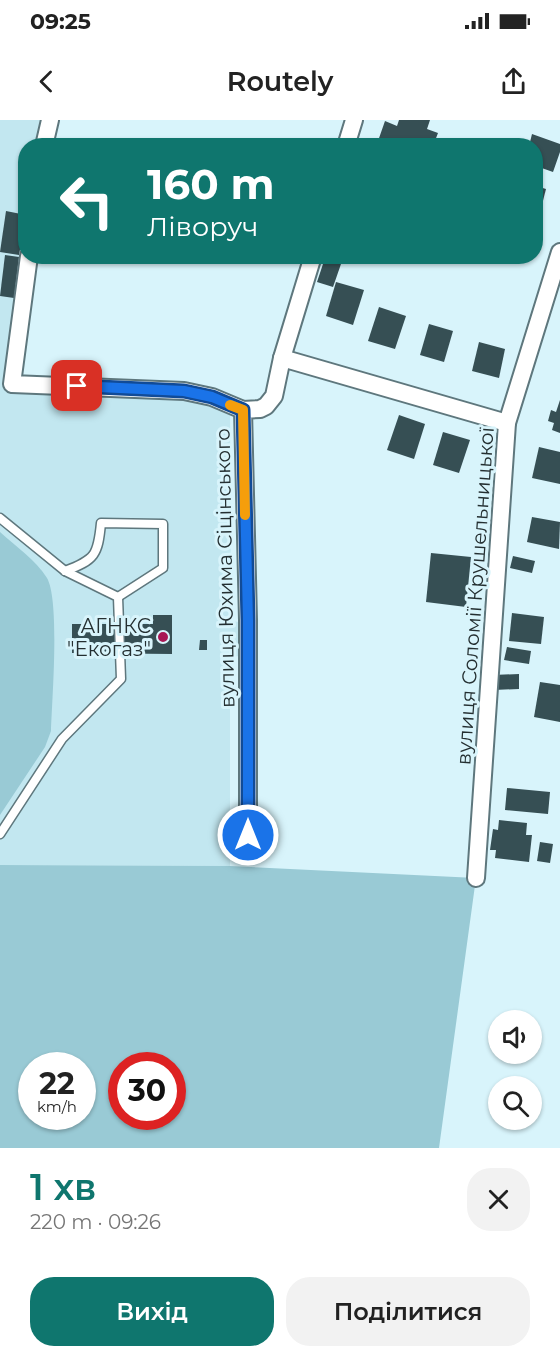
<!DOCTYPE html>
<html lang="uk">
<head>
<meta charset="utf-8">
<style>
	:root { --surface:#fff; --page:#f2f2f2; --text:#222; --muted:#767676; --accent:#0f766e }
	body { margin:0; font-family:Montserrat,sans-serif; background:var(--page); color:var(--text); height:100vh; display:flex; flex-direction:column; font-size:22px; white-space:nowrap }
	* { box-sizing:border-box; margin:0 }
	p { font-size:20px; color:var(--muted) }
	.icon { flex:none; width:33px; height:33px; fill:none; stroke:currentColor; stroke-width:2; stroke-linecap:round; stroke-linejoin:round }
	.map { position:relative; height:1028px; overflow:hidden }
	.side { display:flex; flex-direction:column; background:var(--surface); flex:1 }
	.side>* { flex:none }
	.top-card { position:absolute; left:18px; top:18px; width:525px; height:126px; border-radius:24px; box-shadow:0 2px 4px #0004; background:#0f766e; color:#fff; overflow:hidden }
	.tools { position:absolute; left:488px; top:890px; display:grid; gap:12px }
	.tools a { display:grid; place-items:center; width:54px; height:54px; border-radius:50%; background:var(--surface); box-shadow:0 2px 4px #0004; font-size:30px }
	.speed { position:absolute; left:18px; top:932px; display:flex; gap:12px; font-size:30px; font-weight:700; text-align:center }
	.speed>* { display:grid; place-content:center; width:78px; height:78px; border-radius:50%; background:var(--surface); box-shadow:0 2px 4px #0004; line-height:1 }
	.speed small { font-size:15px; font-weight:400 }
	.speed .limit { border:9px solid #d22; background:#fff; color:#111 }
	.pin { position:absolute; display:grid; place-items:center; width:51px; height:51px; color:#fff; margin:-26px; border-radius:12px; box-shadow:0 3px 9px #0006 }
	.me { position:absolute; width:66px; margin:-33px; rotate:0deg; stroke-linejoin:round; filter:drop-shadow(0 0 4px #0008) }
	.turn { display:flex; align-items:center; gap:21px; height:126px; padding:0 30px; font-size:27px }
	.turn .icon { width:78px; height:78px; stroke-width:2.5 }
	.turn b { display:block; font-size:42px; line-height:51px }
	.round { display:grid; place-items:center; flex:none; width:63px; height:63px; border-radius:24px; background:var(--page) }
	.headline { display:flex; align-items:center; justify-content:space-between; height:102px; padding:0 30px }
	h1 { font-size:36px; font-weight:600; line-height:45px; color:var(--accent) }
	.action { display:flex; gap:12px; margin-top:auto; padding:12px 30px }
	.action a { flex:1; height:69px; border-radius:24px; background:var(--accent); color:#fff; font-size:24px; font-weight:600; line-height:69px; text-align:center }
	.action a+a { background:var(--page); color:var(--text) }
	.status { display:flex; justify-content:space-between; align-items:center; height:42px; padding:0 30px; background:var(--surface); direction:ltr }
	.status svg { height:16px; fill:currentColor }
	header { display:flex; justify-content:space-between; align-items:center; height:78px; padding:0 30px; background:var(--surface); font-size:27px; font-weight:600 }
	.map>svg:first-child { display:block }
</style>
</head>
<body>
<div class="status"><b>09:25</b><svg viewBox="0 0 49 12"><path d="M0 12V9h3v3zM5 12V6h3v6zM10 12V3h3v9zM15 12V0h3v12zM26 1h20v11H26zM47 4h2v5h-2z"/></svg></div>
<header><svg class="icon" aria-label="back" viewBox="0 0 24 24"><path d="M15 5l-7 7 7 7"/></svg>Routely<svg class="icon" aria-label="share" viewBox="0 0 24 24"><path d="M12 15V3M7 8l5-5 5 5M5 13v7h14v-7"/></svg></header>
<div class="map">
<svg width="560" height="1028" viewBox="0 0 560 1028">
	<rect width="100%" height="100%" fill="#d8f4fb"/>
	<polygon fill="#c2e7f0" points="0,0 50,0 44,25 26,26 26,136 12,263 184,271 230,285 231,501 239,502 240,536 230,537 230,746 0,745"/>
	<g fill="#99cad5" fill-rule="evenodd">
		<path d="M0,412C15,426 36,440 47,458C60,481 52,579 51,611L45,627L0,695Z"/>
		<path d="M0,745L230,746L476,758L439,1028H0ZM32,945H82V996H32ZM122,945H172V996H122Z"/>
	</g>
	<g fill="#364f54">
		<polygon points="399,0 430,0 427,9 438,13 433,26 391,26 378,21 385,1 397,6"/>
		<polygon points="532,14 560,24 560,32 553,52 536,46 536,26 529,26"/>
		<polygon points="536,66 546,69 538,100 536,99"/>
		<polygon points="6,91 26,95 19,135 0,132"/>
		<polygon points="5,135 19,137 14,178 0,176"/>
		<polygon points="360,136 381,136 379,143"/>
		<polygon points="325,138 341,144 333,167 317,162"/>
		<polygon points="336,162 364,170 353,205 326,196"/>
		<polygon points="379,187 406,196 395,229 368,221"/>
		<polygon points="429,204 453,211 444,242 420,235"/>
		<polygon points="479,222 505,229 499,258 472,251"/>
		<polygon points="560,280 560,313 552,310 554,303 548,301 551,290 556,292"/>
		<polygon points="399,295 425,304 414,339 387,330"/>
		<polygon points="443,312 470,320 459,353 433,345"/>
		<polygon points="539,327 560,332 560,364 532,358"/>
		<polygon points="532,397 560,402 559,429 527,422"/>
		<polygon points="431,433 471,437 466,487 426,482"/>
		<polygon points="513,436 535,441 532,453 510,448"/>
		<polygon points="512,493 544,497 541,524 509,521"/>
		<polygon points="153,495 172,495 172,534 72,533 72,504 153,504"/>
		<polygon points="200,520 207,520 207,530 199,530"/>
		<polygon points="507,527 531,531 529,544 504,540"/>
		<polygon points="519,554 519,569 494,570 493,555"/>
		<polygon points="540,562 560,565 560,602 534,597"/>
		<polygon points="507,668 550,672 548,694 505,690"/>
		<polygon points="499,700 527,703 526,715 532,715 529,742 495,738 496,730 490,730 493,709 498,710"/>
		<polygon points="540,722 553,724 550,743 537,741"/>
	</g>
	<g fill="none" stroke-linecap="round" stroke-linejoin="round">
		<g stroke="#5e777d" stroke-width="11">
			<g id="service">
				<polyline points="0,398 65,451 118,477 121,559 62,619 0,714"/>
				<path d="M65,451C95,440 98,435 101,403L163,404V448L118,477"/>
			</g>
		</g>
		<g stroke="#5e777d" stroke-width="20">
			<g id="minor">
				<polyline points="44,26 50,0"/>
				<polyline points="346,26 354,0"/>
				<polyline points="29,136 12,264 184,271 212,277 243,290"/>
				<polyline points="282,238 507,303"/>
				<polyline points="248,715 248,500 243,290 260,289 266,286 274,276 282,238 313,136"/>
				<polyline points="476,758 507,303 560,132"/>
			</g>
		</g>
		<use href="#service" stroke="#fff" stroke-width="8"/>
		<use href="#minor" stroke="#fff" stroke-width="16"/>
	</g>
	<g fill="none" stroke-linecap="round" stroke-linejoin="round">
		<g stroke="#114b97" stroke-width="15">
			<polyline id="route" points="77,266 184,271 212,277 243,290 248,500 248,715"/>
		</g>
		<use href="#route" stroke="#1a73e8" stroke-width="10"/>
		<polyline stroke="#f59e0b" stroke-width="10" points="230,285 243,290 245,395"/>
	</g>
	<circle fill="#a81854" stroke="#d8f4fb" stroke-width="2" cx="163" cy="517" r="6"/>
	<g text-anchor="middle" stroke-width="6" stroke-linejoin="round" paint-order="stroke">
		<g font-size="20" fill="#242f31" stroke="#d8f4fb">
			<text transform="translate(225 448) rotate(-91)" y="7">вулиця Юхима Сіцінського</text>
			<text transform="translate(475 476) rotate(-86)" y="7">вулиця Соломії Крушельницької</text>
		</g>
		<g font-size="20" fill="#242f31" stroke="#d8f4fb" text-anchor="end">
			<text x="151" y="513">АГНКС<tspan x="151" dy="23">"Екогаз"</tspan></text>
		</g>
	</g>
</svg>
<div class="tools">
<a><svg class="icon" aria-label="sound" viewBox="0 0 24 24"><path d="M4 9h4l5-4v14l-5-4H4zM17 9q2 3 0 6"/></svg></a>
<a><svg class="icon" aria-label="search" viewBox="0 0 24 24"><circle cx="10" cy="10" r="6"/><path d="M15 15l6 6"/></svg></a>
</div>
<div class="speed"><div>22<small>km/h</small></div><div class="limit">30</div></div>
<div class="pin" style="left:77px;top:266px;background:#d93025"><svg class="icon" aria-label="arrive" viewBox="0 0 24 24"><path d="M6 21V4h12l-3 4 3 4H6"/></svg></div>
<svg class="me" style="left:248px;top:715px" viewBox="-20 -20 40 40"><circle r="17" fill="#1a73e8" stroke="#fff" stroke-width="3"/><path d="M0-11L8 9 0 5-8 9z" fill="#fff"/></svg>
<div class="top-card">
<div class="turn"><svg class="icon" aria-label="left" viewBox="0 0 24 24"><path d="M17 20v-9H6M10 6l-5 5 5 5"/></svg><div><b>160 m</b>Ліворуч</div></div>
</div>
</div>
<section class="side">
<div class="headline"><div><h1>1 хв</h1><p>220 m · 09:26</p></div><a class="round"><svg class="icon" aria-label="close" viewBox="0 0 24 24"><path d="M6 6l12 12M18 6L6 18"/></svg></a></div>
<div class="action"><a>Вихід</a><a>Поділитися</a></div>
</section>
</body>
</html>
